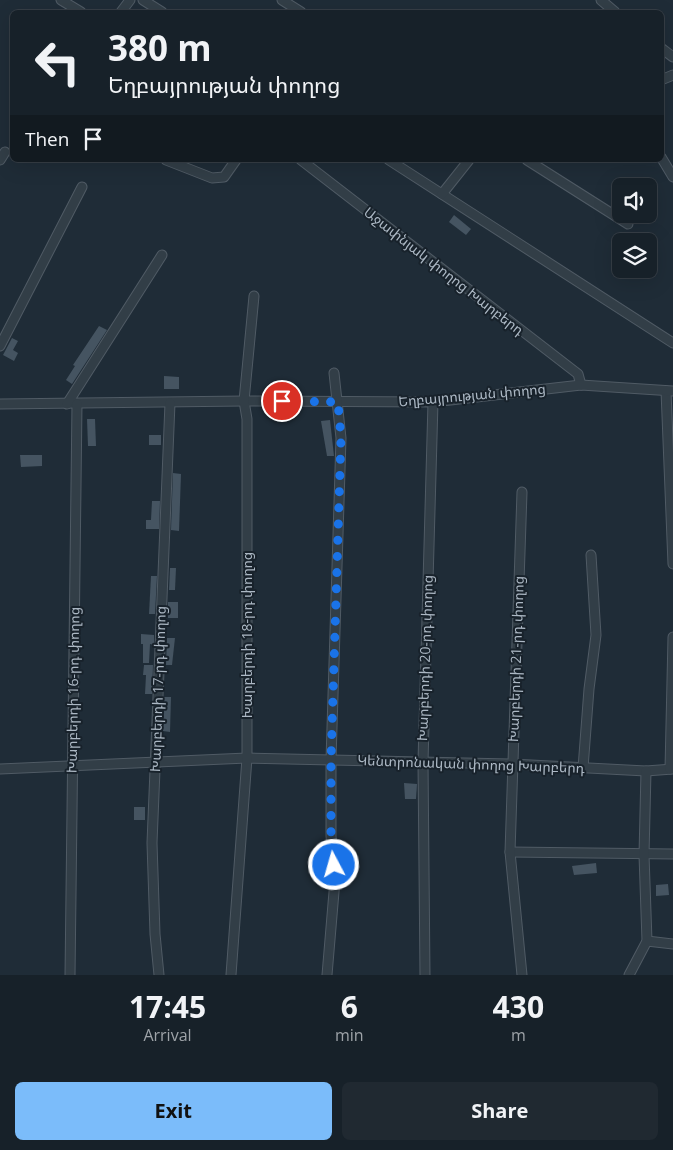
<!DOCTYPE html>
<html lang="en">
<head>
<meta charset="utf-8">
<style>
	:root { --surface:#172129; --page:#202931; --text:#f1f3f6; --muted:#9ea3a8; --line:#363e46; --accent:#7bbcfa }
	body { margin:0; font-family:"Open Sans","Noto Sans Armenian",sans-serif; background:var(--page); color:var(--text); height:100vh; display:flex; flex-direction:column; font-size:19px; white-space:nowrap }
	* { box-sizing:border-box; margin:0 }
	p { font-size:16px; color:var(--muted) }
	.icon { flex:none; width:28px; height:28px; fill:none; stroke:currentColor; stroke-width:2; stroke-linecap:round; stroke-linejoin:round }
	.map { position:relative; height:975px; overflow:hidden }
	.sheet { display:flex; flex-direction:column; background:var(--surface); flex:1 }
	.sheet>* { flex:none }
	.banner { position:absolute; left:10px; top:10px; width:654px; height:152px; border-radius:8px; box-shadow:0 5px 20px #0002,0 0 0 1px var(--line); background:#172129; color:var(--text); overflow:hidden }
	.fabs { position:absolute; left:612px; top:178px; display:grid; gap:10px }
	.fabs a { display:grid; place-items:center; width:45px; height:45px; border-radius:8px; background:var(--surface); box-shadow:0 5px 20px #0002,0 0 0 1px var(--line); font-size:25px }
	.pin { position:absolute; display:grid; place-items:center; width:42px; height:42px; color:#fff; margin:-21px; border:2px solid #fff; border-radius:50%; box-shadow:0 1px 5px #0007 }
	.me { position:absolute; width:55px; margin:-28px; rotate:354deg; stroke-linejoin:round; filter:drop-shadow(0 0 4px #0008) }
	.turn { display:flex; align-items:center; gap:18px; height:105px; padding:0 15px; font-size:22px }
	.turn .icon { width:65px; height:65px; stroke-width:2.5 }
	.turn b { display:block; font-size:35px; line-height:42px }
	.then { display:flex; align-items:center; height:48px; padding:0 15px; background:#0003; gap:10px; font-size:19px }
	.eta { display:flex; justify-content:space-evenly; align-items:center; height:85px; text-align:center }
	.eta b { font-size:30px; font-weight:700; line-height:35px }
	.button { display:flex; gap:10px; margin-top:auto; padding:10px 15px }
	.button a { flex:1; height:58px; border-radius:8px; background:var(--accent); color:#111; font-size:20px; font-weight:700; line-height:58px; text-align:center }
	.button a+a { background:var(--page); color:var(--text) }
	.map>svg:first-child { display:block }
</style>
</head>
<body>
<div class="map">
<svg width="673" height="975" viewBox="0 0 673 975">
	<rect width="100%" height="100%" fill="#1f2c37"/>
	<g fill="#455461">
		<polygon points="454,215 471,229 466,235 449,222"/>
		<polygon points="99,326 107,330 72,384 66,380 75,366 73,365"/>
		<polygon points="12,338 18,341 13,350 18,353 14,361 3,355"/>
		<polygon points="164,376 179,377 179,389 164,389"/>
		<polygon points="87,419 95,419 96,446 88,446"/>
		<polygon points="330,420 334,456 327,456 321,421"/>
		<rect x="149" y="435" width="12" height="10"/>
		<polygon points="20,455 42,455 42,466 21,467"/>
		<polygon points="173,473 181,474 179,531 171,530"/>
		<polygon points="152,501 160,501 159,529 146,529 146,520 151,520"/>
		<polygon points="170,568 176,568 175,590 169,590"/>
		<polygon points="151,576 157,576 155,614 149,614"/>
		<rect x="168" y="602" width="10" height="16"/>
		<polygon points="141,634 154,635 154,645 150,644 149,663 143,663 143,644 141,644"/>
		<polygon points="167,638 175,638 172,665 166,665"/>
		<polygon points="144,665 153,665 152,694 145,694 146,675 143,675"/>
		<polygon points="164,697 171,697 170,732 163,731"/>
		<polygon points="404,783 417,784 416,799 405,799"/>
		<rect x="134" y="807" width="11" height="13"/>
		<polygon points="596,863 597,873 574,875 572,866"/>
		<polygon points="668,884 669,895 656,896 656,885"/>
	</g>
	<g fill="none" stroke-linecap="round" stroke-linejoin="round">
		<g stroke="#505b65" stroke-width="11">
			<g id="minor">
				<polyline points="61,0 81,12"/>
				<polyline points="143,0 162,12"/>
				<polyline points="282,0 301,12"/>
				<polyline points="601,0 615,12"/>
				<polyline points="121,12 130,0"/>
				<polyline points="661,48 673,57"/>
				<polyline points="661,80 673,75"/>
				<polyline points="661,157 673,177"/>
				<polyline points="0,160 5,152"/>
				<polyline points="166,160 212,178 224,177 236,160"/>
				<polyline points="301,160 578,374 581,385"/>
				<polyline points="389,160 673,343"/>
				<polyline points="527,160 628,224"/>
				<polyline points="442,194 469,160"/>
				<polyline points="0,346 82,187"/>
				<polyline points="666,391 673,564"/>
				<polyline points="0,404 244,401 433,402 581,385 673,391"/>
				<polyline points="67,404 162,255"/>
				<polyline points="583,768 589,689 596,635 591,555"/>
				<polyline points="0,769 247,758 512,764 646,771 673,769"/>
				<polyline points="670,769 673,637"/>
				<polyline points="510,852 673,854"/>
				<polyline points="647,941 673,944"/>
				<polyline points="70,975 77,404"/>
				<polyline points="159,975 155,934 152,843 170,403"/>
				<polyline points="231,975 247,758 247,419 244,401 254,296"/>
				<polyline points="327,975 335,880 331,836 331,760 341,438 334,373"/>
				<polyline points="425,975 423,762 433,402"/>
				<polyline points="522,975 510,852 522,492"/>
				<polyline points="629,975 647,941 644,855 646,771"/>
			</g>
		</g>
		<use href="#minor" stroke="#323e47" stroke-width="9"/>
	</g>
	<g fill="none" stroke-linecap="round" stroke-linejoin="round">
		<polyline stroke="#1a73e8" stroke-width="9" stroke-dasharray="0 16.2" points="282,401 338,402 341,438 331,760 331,836 334,865"/>
	</g>
	<g text-anchor="middle" stroke-width="4" stroke-linejoin="round" paint-order="stroke">
		<g font-size="14" fill="#acb8c4" stroke="#18222b">
			<text transform="translate(444 271) rotate(38)" y="5">Աջափնյակ փողոց Խարբերդ</text>
			<text transform="translate(472 395) rotate(-5)" y="5">Եղբայրության փողոց</text>
			<text transform="translate(247 635) rotate(-90)" y="5">Խարբերդի 18-րդ փողոց</text>
			<text transform="translate(425 658) rotate(-88)" y="5">Խարբերդի 20-րդ փողոց</text>
			<text transform="translate(516 659) rotate(-88)" y="5">Խարբերդի 21-րդ փողոց</text>
			<text transform="translate(158 689) rotate(-88)" y="5">Խարբերդի 17-րդ փողոց</text>
			<text transform="translate(73 690) rotate(-89)" y="5">Խարբերդի 16-րդ փողոց</text>
			<text transform="translate(471 764) rotate(2)" y="5">Կենտրոնական փողոց Խարբերդ</text>
		</g>
	</g>
</svg>
<div class="fabs">
<a><svg class="icon" aria-label="sound" viewBox="0 0 24 24"><path d="M4 9h4l5-4v14l-5-4H4zM17 9q2 3 0 6"/></svg></a>
<a><svg class="icon" aria-label="layers" viewBox="0 0 24 24"><path d="M12 4l9 5-9 5-9-5zM3 14l9 5 9-5"/></svg></a>
</div>
<div class="pin" style="left:282px;top:401px;background:#d93025"><svg class="icon" aria-label="arrive" viewBox="0 0 24 24"><path d="M6 21V4h12l-3 4 3 4H6"/></svg></div>
<svg class="me" style="left:334px;top:865px" viewBox="-20 -20 40 40"><circle r="17" fill="#1a73e8" stroke="#fff" stroke-width="3"/><path d="M0-11L8 9 0 5-8 9z" fill="#fff"/></svg>
<div class="banner">
<div class="turn"><svg class="icon" aria-label="left" viewBox="0 0 24 24"><path d="M17 20v-9H6M10 6l-5 5 5 5"/></svg><div><b>380 m</b>Եղբայրության փողոց</div></div>
<div class="then">Then<svg class="icon" aria-label="arrive" viewBox="0 0 24 24"><path d="M6 21V4h12l-3 4 3 4H6"/></svg></div>
</div>
</div>
<section class="sheet">
<div class="eta">
<div><b>17:45</b><p>Arrival</p></div>
<div><b>6</b><p>min</p></div>
<div><b>430</b><p>m</p></div>
</div>
<div class="button"><a>Exit</a><a>Share</a></div>
</section>
</body>
</html>
